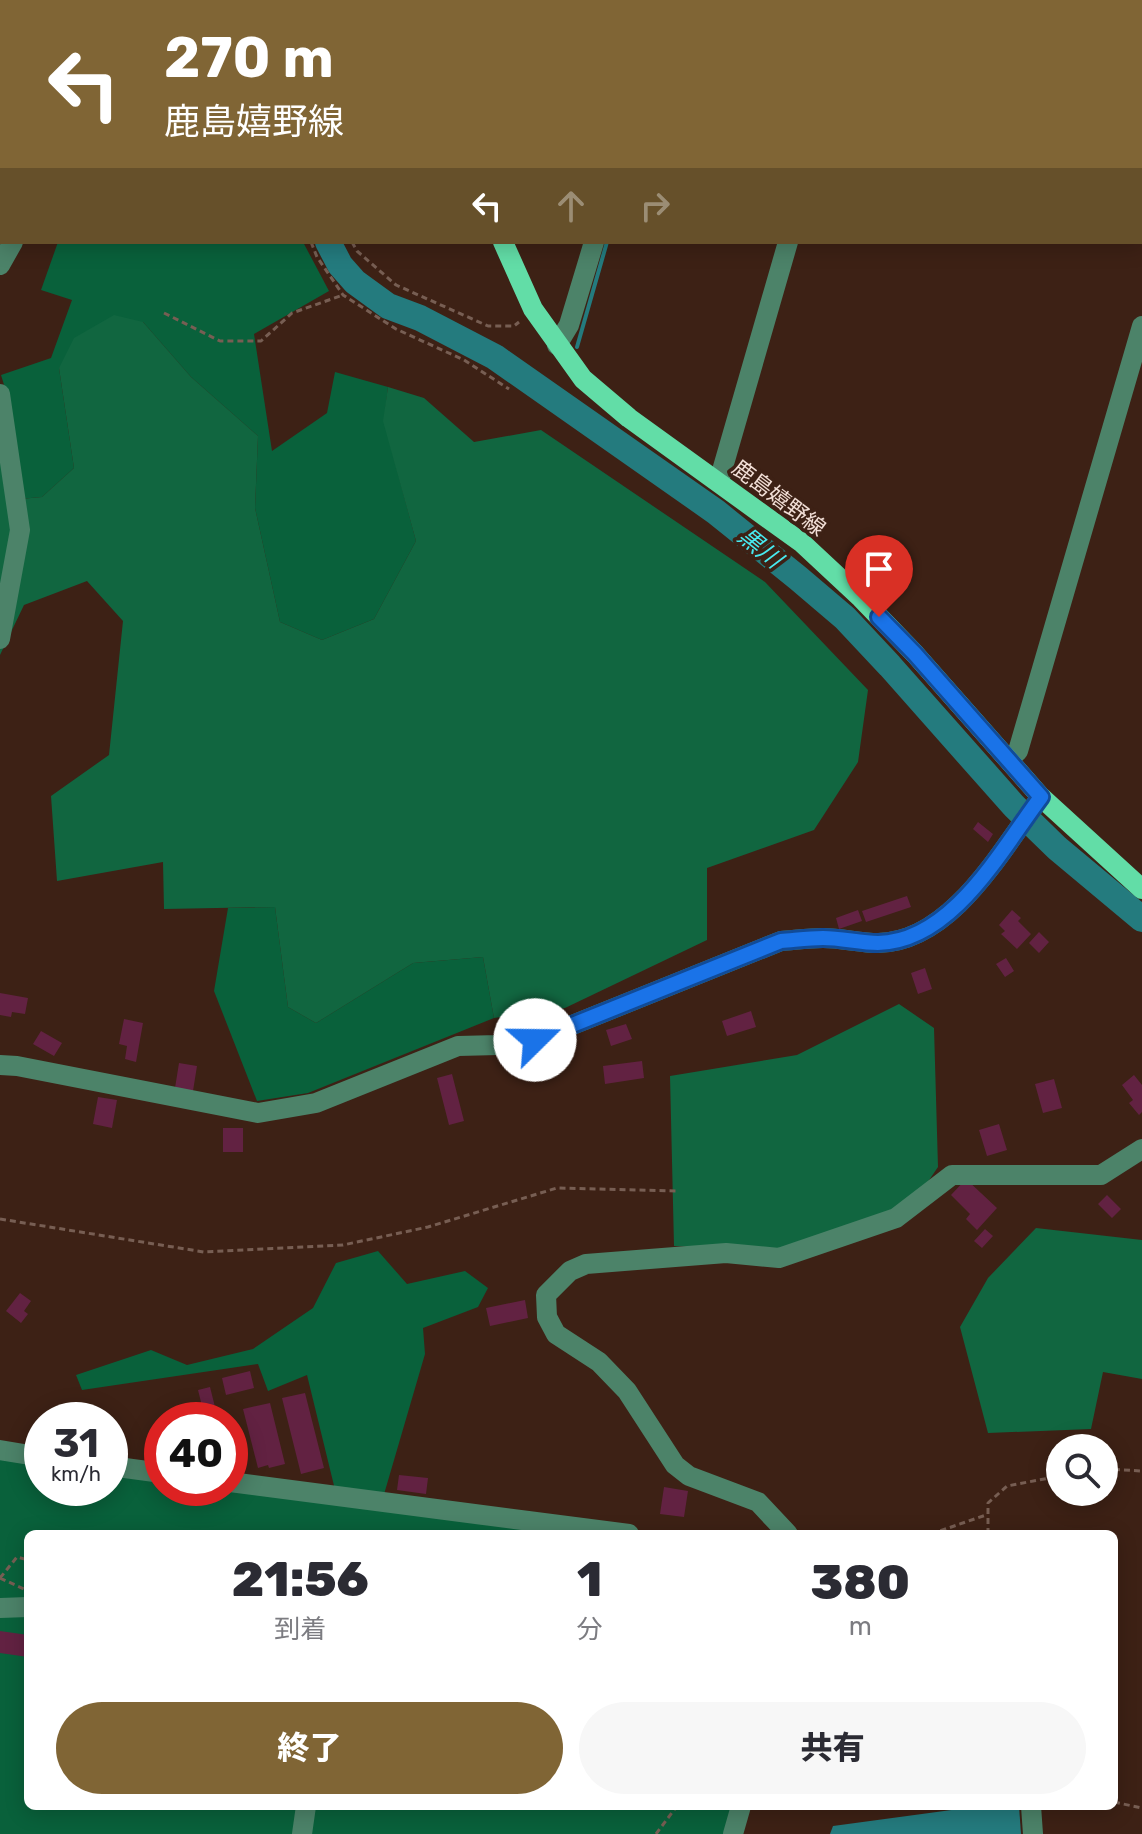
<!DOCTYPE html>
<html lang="ja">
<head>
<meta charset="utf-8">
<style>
  :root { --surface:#fff; --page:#f7f7f7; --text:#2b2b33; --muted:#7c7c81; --accent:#806535 }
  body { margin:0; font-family:Rubik,"Noto Sans JP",sans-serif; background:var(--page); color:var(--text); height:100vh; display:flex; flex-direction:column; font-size:30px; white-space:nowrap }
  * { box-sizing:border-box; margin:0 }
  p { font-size:26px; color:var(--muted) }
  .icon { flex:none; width:44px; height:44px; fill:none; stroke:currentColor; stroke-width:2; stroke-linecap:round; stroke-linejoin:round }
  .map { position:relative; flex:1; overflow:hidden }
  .panel { position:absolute; left:24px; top:1530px; width:1094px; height:280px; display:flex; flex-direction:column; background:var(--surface); border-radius:12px; box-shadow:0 4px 20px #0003 }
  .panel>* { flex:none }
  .hud { position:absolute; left:0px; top:0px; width:1142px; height:244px; box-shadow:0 4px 20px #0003; background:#806535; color:#fff; overflow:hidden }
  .fabs { position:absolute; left:1046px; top:1434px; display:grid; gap:16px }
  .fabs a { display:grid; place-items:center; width:72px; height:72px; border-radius:50%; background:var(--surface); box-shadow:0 4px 20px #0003; font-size:40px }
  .speed { position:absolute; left:24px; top:1402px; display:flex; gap:16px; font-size:40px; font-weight:700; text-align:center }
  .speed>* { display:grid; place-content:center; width:104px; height:104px; border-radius:50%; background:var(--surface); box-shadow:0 4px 20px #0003; line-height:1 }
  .speed small { font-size:20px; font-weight:400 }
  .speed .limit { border:12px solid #d22; background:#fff; color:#111 }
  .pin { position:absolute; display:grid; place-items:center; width:68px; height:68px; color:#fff; margin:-82px -34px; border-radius:50% 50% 50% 0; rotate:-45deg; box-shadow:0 0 8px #0007 }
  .pin .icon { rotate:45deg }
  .me { position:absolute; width:88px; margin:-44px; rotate:68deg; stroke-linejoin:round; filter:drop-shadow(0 0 6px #0008) }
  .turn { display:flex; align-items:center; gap:28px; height:168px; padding:0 32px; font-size:36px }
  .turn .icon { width:104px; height:104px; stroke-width:2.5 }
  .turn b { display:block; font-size:56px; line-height:68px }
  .lanes { display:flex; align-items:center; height:76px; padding:0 32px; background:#0003; justify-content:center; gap:40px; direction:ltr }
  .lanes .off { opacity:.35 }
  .eta { display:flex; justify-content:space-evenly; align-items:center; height:136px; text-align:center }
  .eta b { font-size:48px; font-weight:800; line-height:56px }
  .action { display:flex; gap:16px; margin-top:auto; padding:16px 32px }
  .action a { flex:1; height:92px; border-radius:48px; background:var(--accent); color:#fff; font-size:32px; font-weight:800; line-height:92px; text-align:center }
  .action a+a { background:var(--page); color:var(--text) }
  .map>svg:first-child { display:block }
  .green { fill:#09613b }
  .forest { fill:#116640 }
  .water { fill:#247b7e }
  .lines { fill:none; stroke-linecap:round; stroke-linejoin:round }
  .stream { stroke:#247b7e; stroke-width:4 }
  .river { stroke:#247b7e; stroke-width:26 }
  .building { fill:#622242 }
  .path { stroke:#775e53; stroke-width:3; stroke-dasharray:6 4; stroke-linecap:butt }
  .minor { stroke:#4c8369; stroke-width:20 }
  .major { stroke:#62dda7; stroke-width:20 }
  .route-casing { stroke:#114b97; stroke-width:20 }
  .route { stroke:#1a73e8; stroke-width:14 }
  .labels { text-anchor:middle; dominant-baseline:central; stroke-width:7; stroke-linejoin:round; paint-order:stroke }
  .street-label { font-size:22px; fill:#f2dfd7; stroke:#3d2115 }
  .water-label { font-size:24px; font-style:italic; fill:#48e9ef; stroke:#3d2115 }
</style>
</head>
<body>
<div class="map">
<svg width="1142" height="1834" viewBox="0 0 1142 1834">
  <rect width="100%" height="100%" fill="#3d2115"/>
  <!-- green -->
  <path class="green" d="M58 242H303L329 291 254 334 272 451 327 413 335 372 388 387 384 421 416 541 374 619 322 640 280 622 255 508 258 436 191 377 143 322 59 368 74 468 42 497 20 499 9 401 1 375 51 358 72 300 41 290Z
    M275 907 288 1007 316 1023 413 963 483 957 494 1018 308 1093 257 1101 214 991 228 908Z
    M378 1251 407 1284 465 1271 488 1288 478 1307 423 1328 425 1354 380 1508 575 1534H28V1806H733L725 1834H0V1458L42 1463V1488H110V1472L162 1479V1488H228L338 1502 307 1375 268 1391 258 1364 82 1390 76 1375 151 1350 187 1365 253 1349 313 1308 336 1263Z"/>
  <!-- forest -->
  <path class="forest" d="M114 315 143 322 191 377 258 436 255 508 280 622 322 640 374 619 416 541 383 421 388 387 424 398 474 442 541 430 765 582 868 690 858 762 814 830 707 868V940L565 1008 494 1018 483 957 413 963 316 1023 288 1007 275 907 164 909 163 862 57 881 51 796 109 755 123 621 87 581 24 605 0 655V406L20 499 42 497 74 468 59 368 74 338Z
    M899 1004 934 1028 938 1167 923 1189 892 1212 784 1250 674 1246 670 1076 797 1055Z
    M1036 1228 1142 1240V1379L1103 1372 1091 1429 988 1433 960 1327 988 1278Z"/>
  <!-- water -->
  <path class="water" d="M981 1806H1019L1021 1834H830L833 1826Z"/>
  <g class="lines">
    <!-- stream -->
    <path class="stream" d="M676 2V0
      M0 94H2
      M577 347 607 242"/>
    <!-- river -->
    <path class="river" d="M53 0 54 2
      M328 242 340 265 355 282 388 306 420 318 495 357 716 512 798 578 845 618 890 666 1014 806 1057 848 1142 919"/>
  </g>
  <!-- building -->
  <path class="building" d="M978 822 993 834 988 842 973 829Z
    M907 896 911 907 866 922 862 911Z
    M858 910 862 921 839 929 836 918Z
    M1012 910 1021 918 1018 921 1031 934 1017 949 1001 934 1005 931 999 925Z
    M1039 932 1049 942 1039 953 1029 943Z
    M1006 958 1014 971 1005 977 996 964Z
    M925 968 932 989 918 994 911 973Z
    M0 993 28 998 25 1014 12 1012 11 1017 0 1015Z
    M751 1011 756 1027 727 1036 722 1021Z
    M124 1019 143 1023 136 1062 125 1059 127 1046 119 1044Z
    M626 1024 632 1039 611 1046 606 1030Z
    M41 1031 62 1043 54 1056 33 1044Z
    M642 1061 644 1078 605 1084 603 1066Z
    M179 1063 197 1066 193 1091 175 1088Z
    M452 1074 464 1121 449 1125 437 1078Z
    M1134 1075 1142 1085V1112L1139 1115 1129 1103 1133 1100 1122 1085Z
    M1054 1079 1062 1108 1043 1113 1035 1084Z
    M98 1097 117 1100 112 1128 93 1124Z
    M999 1124 1007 1150 987 1156 979 1130Z
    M223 1128H243V1152H223Z
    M966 1179 997 1208 977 1230 966 1219 970 1214 951 1195Z
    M1107 1195 1121 1209 1112 1218 1098 1204Z
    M985 1229 993 1236 982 1248 974 1241Z
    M20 1293 31 1301 24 1311 28 1314 21 1323 6 1311Z
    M525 1300 528 1318 490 1326 486 1308Z
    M250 1371 254 1388 226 1395 222 1378Z
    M210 1387 215 1407 203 1410 198 1390Z
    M305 1393 324 1468 301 1474 282 1398Z
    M270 1403 285 1464 269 1468 268 1465 258 1468 243 1409Z
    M399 1475 428 1478 426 1494 397 1490Z
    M664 1487 688 1491 684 1517 660 1514Z
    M0 1631 28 1635V1657L0 1653Z"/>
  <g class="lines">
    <!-- path -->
    <path class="path" d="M0 142 2 154
      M0 224 2 218
      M311 242 317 257 343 295 396 329 464 360 509 389
      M352 242 357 251 396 285 488 326H514L519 322
      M164 313 220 341H261L292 313 343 295
      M0 1219 204 1252 343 1245 428 1227 557 1188 677 1191
      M1104 1469 1142 1471
      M931 1534 986 1515
      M988 1534V1503L1007 1486 1060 1476
      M0 1578 17 1557 28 1560
      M0 1578 26 1590
      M1114 1802 1142 1808
      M656 1834 677 1806"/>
    <!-- minor -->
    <path class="minor" d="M368 0 370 2
      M882 0 888 2
      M80 1 81 0
      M664 2 665 0
      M857 2V0
      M1140 76 1142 77
      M0 265 13 242
      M557 345 569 325 594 242
      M0 394 20 530 0 639
      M719 481 788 242
      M1009 759 1018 751 1142 326
      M0 1065 17 1066 258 1113 316 1103 458 1046 498 1045 535 1040 781 941C795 940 809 938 823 938 842 938 860 943 878 943 952 942 1001 850 1041 797
      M0 1450 42 1457
      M110 1466 162 1473
      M230 1482 629 1534
      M788 1534 758 1502 689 1476 675 1465 627 1391 599 1362 556 1334 547 1317 546 1295 570 1271 586 1264 726 1253 779 1258 896 1218 952 1175H1101L1142 1149
      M0 1608 28 1607
      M1031 1806 1033 1834
      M302 1834 306 1806
      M733 1834 741 1806"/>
    <!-- major -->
    <path class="major" d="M461 2 462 0
      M503 242 533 309 583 379 629 418 802 543 861 598 915 654 1041 797 1142 889"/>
  </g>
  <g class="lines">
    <defs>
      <path id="route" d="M535 1040 781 941C795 940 809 938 823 938 842 938 860 943 878 943 952 942 1001 850 1041 797L915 654 879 617"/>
    </defs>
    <!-- route casing -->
    <use href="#route" class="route-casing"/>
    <!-- route -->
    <use href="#route" class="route"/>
  </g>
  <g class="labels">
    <!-- street labels -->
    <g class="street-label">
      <text transform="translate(779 498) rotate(37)">鹿島嬉野線</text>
    </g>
    <!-- water labels -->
    <g class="water-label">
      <text transform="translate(760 548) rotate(39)">黒川</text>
    </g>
  </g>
</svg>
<div class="fabs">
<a><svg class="icon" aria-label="search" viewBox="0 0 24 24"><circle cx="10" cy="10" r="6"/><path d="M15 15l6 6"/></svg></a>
</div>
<div class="speed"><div>31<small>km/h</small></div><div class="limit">40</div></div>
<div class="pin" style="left:879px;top:617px;background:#d93025"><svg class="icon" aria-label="arrive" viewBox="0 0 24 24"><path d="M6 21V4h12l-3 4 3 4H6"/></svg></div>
<svg class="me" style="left:535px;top:1040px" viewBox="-20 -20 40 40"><circle r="19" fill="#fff"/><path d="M0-13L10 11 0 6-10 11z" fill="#1a73e8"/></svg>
<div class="hud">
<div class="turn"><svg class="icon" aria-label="left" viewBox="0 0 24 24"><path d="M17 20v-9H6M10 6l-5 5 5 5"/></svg><div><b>270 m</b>鹿島嬉野線</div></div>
<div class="lanes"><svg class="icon" aria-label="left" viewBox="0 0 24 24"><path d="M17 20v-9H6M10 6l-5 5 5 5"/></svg><svg class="icon off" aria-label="ahead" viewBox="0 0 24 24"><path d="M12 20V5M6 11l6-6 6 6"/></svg><svg class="icon off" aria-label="right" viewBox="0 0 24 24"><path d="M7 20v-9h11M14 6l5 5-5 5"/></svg></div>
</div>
<section class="panel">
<div class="eta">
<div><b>21:56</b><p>到着</p></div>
<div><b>1</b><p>分</p></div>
<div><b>380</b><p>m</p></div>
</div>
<div class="action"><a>終了</a><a>共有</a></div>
</section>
</div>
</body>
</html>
